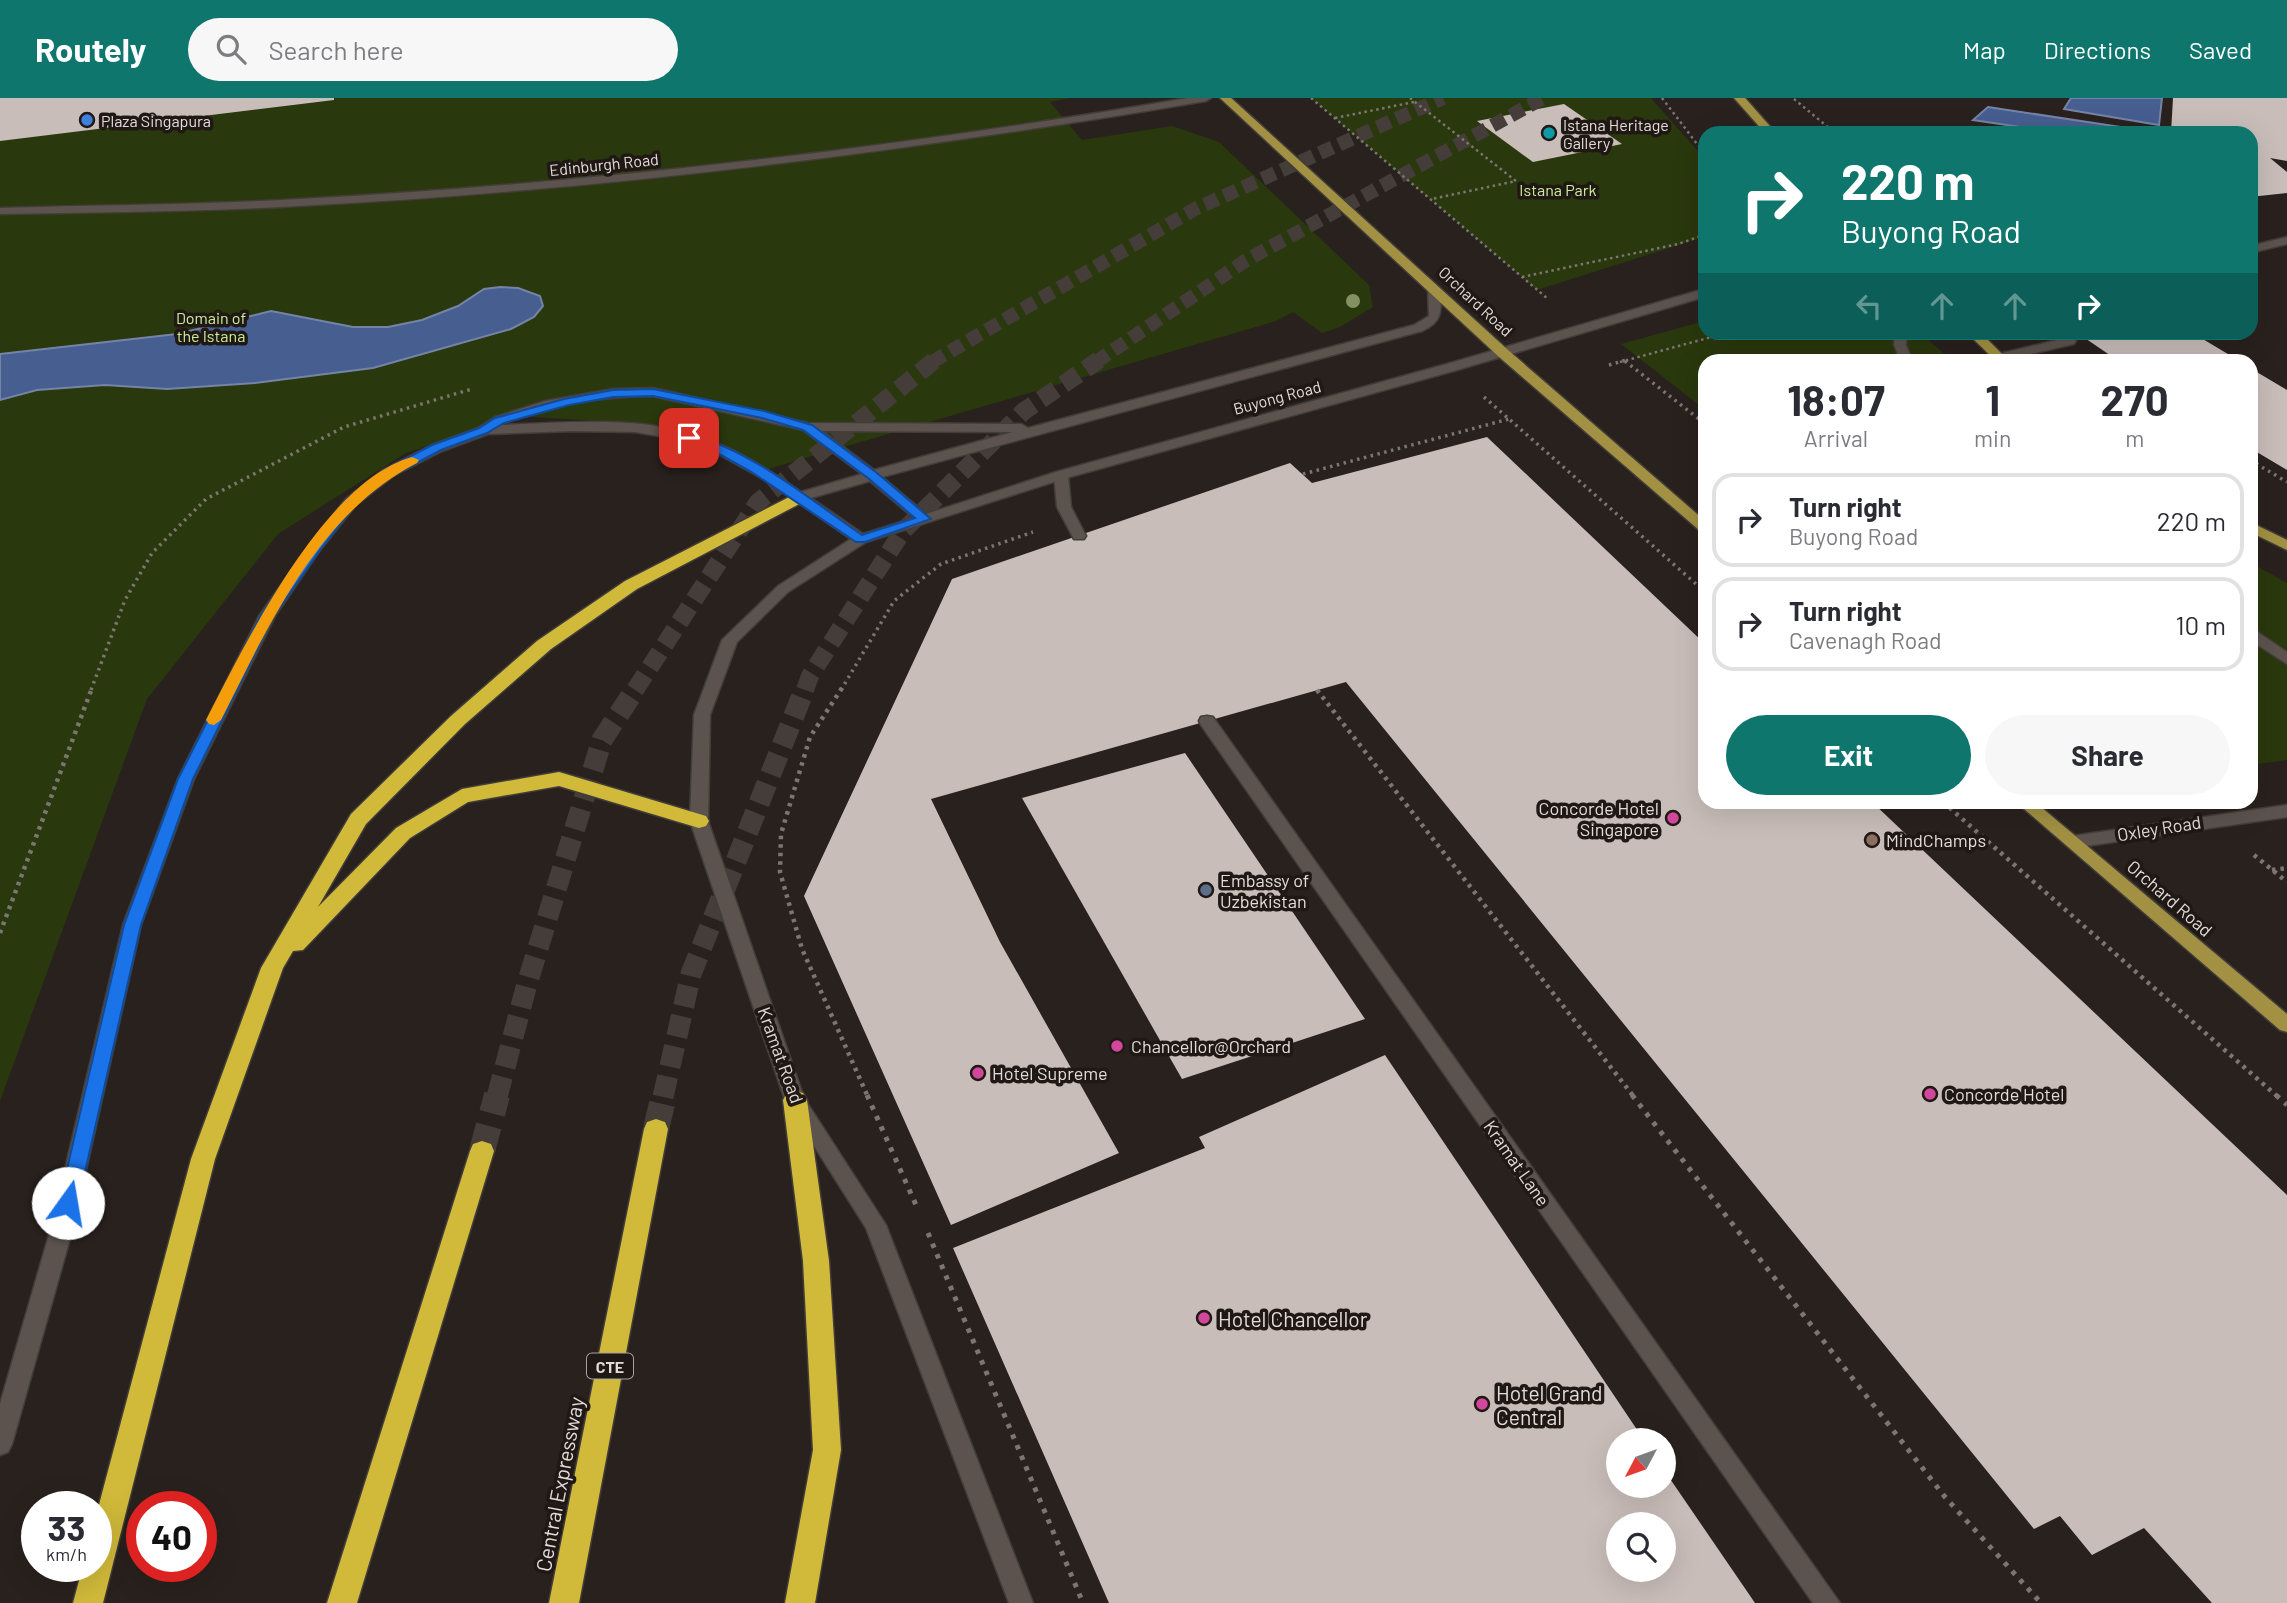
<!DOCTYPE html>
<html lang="en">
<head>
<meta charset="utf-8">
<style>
  :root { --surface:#fff; --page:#f7f7f7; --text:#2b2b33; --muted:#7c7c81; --line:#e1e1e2; --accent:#0f766e }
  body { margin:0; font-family:Barlow,sans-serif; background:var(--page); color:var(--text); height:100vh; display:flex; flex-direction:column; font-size:26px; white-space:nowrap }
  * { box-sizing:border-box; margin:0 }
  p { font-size:23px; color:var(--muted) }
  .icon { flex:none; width:38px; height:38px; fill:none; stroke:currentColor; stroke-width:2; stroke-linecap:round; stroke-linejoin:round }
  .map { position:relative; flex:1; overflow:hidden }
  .panel { position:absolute; left:1698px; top:256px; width:560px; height:455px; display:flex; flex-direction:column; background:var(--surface); border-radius:21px; box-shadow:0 7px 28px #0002 }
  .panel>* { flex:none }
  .hud { position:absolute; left:1698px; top:28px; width:560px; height:214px; border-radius:21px; box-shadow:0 7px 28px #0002; background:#0f766e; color:#fff; overflow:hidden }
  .needle { width:46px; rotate:229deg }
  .buttons { position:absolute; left:1606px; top:1330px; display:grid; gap:14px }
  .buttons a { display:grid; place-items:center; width:70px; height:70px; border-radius:50%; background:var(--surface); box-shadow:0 7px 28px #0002; font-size:35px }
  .speed { position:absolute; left:21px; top:1393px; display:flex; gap:14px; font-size:35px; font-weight:700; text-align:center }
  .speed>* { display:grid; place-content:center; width:91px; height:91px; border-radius:50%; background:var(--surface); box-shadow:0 7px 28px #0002; line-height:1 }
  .speed small { font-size:18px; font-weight:400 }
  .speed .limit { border:10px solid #d22; background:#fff; color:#111 }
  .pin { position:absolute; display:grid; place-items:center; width:60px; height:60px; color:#fff; margin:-30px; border-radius:14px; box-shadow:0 4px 10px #0006 }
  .me { position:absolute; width:77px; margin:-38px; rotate:13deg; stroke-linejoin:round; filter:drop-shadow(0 0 5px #0008) }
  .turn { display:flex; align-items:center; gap:24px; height:147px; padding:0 28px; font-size:32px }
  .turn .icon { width:91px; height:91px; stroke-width:2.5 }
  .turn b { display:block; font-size:49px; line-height:60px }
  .lanes { display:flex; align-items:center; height:66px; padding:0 28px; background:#0003; justify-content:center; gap:35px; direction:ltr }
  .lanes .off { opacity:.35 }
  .eta { display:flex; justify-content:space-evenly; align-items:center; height:119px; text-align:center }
  .eta b { font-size:42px; font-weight:700; line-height:49px }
  .cta { display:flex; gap:14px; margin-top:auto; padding:14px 28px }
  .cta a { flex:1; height:80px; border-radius:42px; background:var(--accent); color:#fff; font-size:28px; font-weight:700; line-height:80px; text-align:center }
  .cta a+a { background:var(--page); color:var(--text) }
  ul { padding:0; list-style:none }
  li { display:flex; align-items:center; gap:21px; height:94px; margin:0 14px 10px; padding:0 14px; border:4px solid var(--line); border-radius:21px }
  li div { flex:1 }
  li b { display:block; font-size:26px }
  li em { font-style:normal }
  header { display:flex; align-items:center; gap:42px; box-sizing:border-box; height:98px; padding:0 35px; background:var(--accent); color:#fff }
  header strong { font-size:33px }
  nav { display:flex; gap:38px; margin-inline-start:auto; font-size:24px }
  .search { width:490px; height:63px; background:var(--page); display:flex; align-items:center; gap:18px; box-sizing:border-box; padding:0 24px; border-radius:38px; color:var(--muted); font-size:26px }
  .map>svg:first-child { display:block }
  .green { fill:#2a380d }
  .water { fill:#465e90; stroke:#7584a6; stroke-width:2 }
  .building { fill:#c8bdb9; fill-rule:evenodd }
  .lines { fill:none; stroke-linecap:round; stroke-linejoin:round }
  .highway-tunnel-far3 { stroke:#453d39; stroke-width:14; stroke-dasharray:14 7; stroke-linecap:butt }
  .highway-tunnel-far2 { stroke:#453d39; stroke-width:18; stroke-dasharray:18 9; stroke-linecap:butt }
  .highway-tunnel-far1 { stroke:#453d39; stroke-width:21; stroke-dasharray:21 10; stroke-linecap:butt }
  .highway-tunnel { stroke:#453d39; stroke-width:26; stroke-dasharray:26 13; stroke-linecap:butt }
  .lane-casing { stroke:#433d3a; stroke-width:3 }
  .secondary-casing { stroke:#433d3a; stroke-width:3 }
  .primary-casing { stroke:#433d3a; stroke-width:3 }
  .highway-casing { stroke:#433d3a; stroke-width:3 }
  .path-far3 { stroke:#7c7672; stroke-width:2.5; stroke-dasharray:2.5 3.5; stroke-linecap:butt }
  .path-far2 { stroke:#7c7672; stroke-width:3.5; stroke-dasharray:2.5 4.5; stroke-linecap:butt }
  .path-far1 { stroke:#7c7672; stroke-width:4.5; stroke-dasharray:3.5 5; stroke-linecap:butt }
  .path { stroke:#7c7672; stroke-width:5; stroke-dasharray:4.5 7; stroke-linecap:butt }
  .lane { fill:#5c534e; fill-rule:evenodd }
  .secondary { fill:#5c534e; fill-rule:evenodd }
  .primary { fill:#a29142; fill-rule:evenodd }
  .highway { fill:#d1ba3a; fill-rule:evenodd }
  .tree { fill:#839260 }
  .route { fill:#1a73e8; stroke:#114b97; stroke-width:2 }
  .slow { fill:#f59e0b }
  .shop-dot { fill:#3f7fe0; stroke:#1f1814; stroke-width:2.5 }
  .culture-dot { fill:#0f9aa8; stroke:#1f1814; stroke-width:2.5 }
  .hotel-dot { fill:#d1479c; stroke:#1f1814; stroke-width:2.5 }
  .education-dot { fill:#8d6e63; stroke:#1f1814; stroke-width:2.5 }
  .service-dot { fill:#5c6f8a; stroke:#1f1814; stroke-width:2.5 }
  .labels { text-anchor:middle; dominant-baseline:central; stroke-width:7; stroke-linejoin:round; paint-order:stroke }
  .far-poi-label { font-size:16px; fill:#e2ddda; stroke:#1f1814; text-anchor:start }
  .far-street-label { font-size:16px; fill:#e2ddda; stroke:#1f1814 }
  .far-park-label { font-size:16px; fill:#cdee97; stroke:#1f1814 }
  .shield { fill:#1f1814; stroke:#a8a29f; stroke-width:2 }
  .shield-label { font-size:16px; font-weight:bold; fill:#e2ddda }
  .poi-label { font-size:18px; fill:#e2ddda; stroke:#1f1814; text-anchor:start }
  .street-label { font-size:18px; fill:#e2ddda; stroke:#1f1814 }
  .near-poi-label { font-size:21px; fill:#e2ddda; stroke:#1f1814; text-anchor:start }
  .near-street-label { font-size:21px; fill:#e2ddda; stroke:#1f1814 }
</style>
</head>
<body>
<header>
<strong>Routely</strong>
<div class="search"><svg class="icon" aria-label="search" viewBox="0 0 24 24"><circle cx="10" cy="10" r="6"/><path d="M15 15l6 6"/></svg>Search here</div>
<nav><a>Map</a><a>Directions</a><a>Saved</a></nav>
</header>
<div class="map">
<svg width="2287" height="1505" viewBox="0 0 2287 1505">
  <rect width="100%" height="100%" fill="#29211d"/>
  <!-- green -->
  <path class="green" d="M335 0H1071L1050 4 1082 42 1172 28 1219 44 1369 187 1373 209 1340 229 1322 235 1293 214 1276 223 758 374 648 326 516 318 406 355 278 436 147 601 0 1003V40Z
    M1311 0H1651L1704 60V139L1537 192Z
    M1704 223V234L1920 235 1952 262H1704V311L1621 246Z
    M2250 464 2287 485V662L2251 667Z"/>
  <!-- water -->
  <path class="water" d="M2071 0H2162L2159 27 2064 11Z
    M1988 9 2141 32V35H2061L1973 22Z
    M500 189 518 190 540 198 543 208 534 219 511 231 373 270 255 285 167 291 105 287 37 292 0 302V256L177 236 271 213 353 229H388L422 222 458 208 484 191Z"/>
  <!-- building -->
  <path class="building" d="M0 0H334V2L0 43Z
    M2173 0H2287V63L2270 60 2287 74V95L2250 99V35H2171Z
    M1564 6 1622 46 1533 64 1477 23Z
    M2076 234H2191L2238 262H2117Z
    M2250 270 2287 292V372L2250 350Z
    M1487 339 1704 545V704H1872L2287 1097V1505H2212L2144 1430 2092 1457 2060 1418 2034 1431 1346 584 931 701 1000 844 1119 1055 951 1127 804 798 952 481 1290 365 1312 385Z
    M1185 655 1365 921 1182 981 1022 700Z
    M1385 957 1644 1342H1619V1388H1664V1372L1755 1505H1109L953 1150 1205 1050 1199 1039ZM1619 1426H1664V1472H1619Z"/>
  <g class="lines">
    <!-- highway-tunnel-far3 -->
    <path class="highway-tunnel-far3" d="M932 264 1195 111 1443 0
      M1096 264 1245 163 1543 0"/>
    <!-- highway-tunnel-far2 -->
    <path class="highway-tunnel-far2" d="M635 592 758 404 935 262
      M805 592 810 578 902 434 1024 313 1099 262"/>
    <!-- highway-tunnel-far1 -->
    <path class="highway-tunnel-far1" d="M497 999 527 886 602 642 636 590
      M663 999 691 876 805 590"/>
    <!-- highway-tunnel -->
    <path class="highway-tunnel" d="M656 1031 664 997
      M482 1053 497 997"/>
    <defs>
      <path id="lane" d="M1188 0H1211L1206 3C905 54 603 92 298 108 199 114 99 114 0 116V110C100 107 200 107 300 101 598 85 894 50 1188 0Z
        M2287 139V146L2250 155V148Z
        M1895 234H1907L1906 247 1912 262H1900L1894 247Z
        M2070 239 2076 243 2074 246 2005 262 1993 260 1994 257Z
        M1061 373 1068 377 1071 409 1086 438 1084 441H1074L1057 409 1054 377Z
        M2250 529 2287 554V566L2250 542Z
        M1207 618 1213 619 1840 1505H1813L1201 627 1199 623 1201 619Z"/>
      <path id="secondary" d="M1434 186 1440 190C1441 211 1444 224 1422 233L882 379 926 416 1056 374 1447 266 1704 191V199L1457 272 1066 380 866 444 788 494 737 544 710 617 708 723 804 1000 886 1127 1033 1505H1009L866 1130 785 1002 690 723 694 617 722 542 778 488 851 441 767 383 711 352 688 343 635 334 573 333 488 336 442 353 393 378 356 407 320 452 275 518 194 681 141 827 73 1130 12 1346 8 1354 0 1357V1306L51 1130 123 827 178 681 259 518 310 446 346 401 383 372 432 347 478 330 495 319 545 303 613 291 653 290 808 325 1021 326 1028 330 1414 227 1429 218 1428 190ZM653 298 803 332 862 376 801 394C769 372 735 350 698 338 636 317 565 325 501 327 541 304 607 299 653 298ZM822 333 1013 334 874 372ZM870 383 914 420 863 436 811 400Z
        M2287 707V719L2072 750 2063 744 2072 738Z"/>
      <path id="primary" d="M1220 0H1231L1508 252 1704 422V433L1699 432 1498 258Z
        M1734 0H1745L1776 35H1765Z
        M1966 234H1980L2008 262H1995Z
        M2250 424 2287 442V452L2250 434Z
        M2016 704H2035L2287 916V934L2280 932Z"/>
      <path id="highway" d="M799 394 807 399 805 403 637 491 551 551 465 626 366 726 318 809 396 730 462 691 559 674 706 718 709 723 706 728 699 730 559 688 468 704 410 740 303 852 293 853 283 870 215 1061 103 1505H73L83 1468H96V1418L191 1061 261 870 351 716 451 618 537 543 625 483Z
        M795 993 803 995 807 1002 829 1163 841 1352 815 1505H785L813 1352 803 1163 783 1002 787 995Z
        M656 1021 665 1024 668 1031 579 1505H549L644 1031 647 1024Z
        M482 1043 491 1046 494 1053 357 1505H327L470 1053 473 1046Z"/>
    </defs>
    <!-- lane casing -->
    <use href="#lane" class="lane-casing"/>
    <!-- secondary casing -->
    <use href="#secondary" class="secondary-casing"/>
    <!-- primary casing -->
    <use href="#primary" class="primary-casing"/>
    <!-- highway casing -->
    <use href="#highway" class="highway-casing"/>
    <!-- path-far3 -->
    <path class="path-far3" d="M1311 0 1548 201
      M1410 0 1516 83 1432 101
      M1662 0 1704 55
      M1794 1 1835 35
      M1335 20 1414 4
      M1522 179 1678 146 1704 137
      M1620 264 1730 234"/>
    <!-- path-far2 -->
    <path class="path-far2" d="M1625 263 1704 325
      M1609 267 1626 262
      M1484 299 1704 493
      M2250 362 2287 384
      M1303 376 1509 321
      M91 592 125 502 152 455 206 401 344 329 472 291
      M841 592 894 503 941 466 1033 434"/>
    <!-- path-far1 -->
    <path class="path-far1" d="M842 590 810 639 781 736 780 774 802 851 868 999
      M1317 592 1634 999
      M1943 704 2278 999
      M2254 757 2287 784
      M2272 772 2287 770
      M0 835 92 590"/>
    <!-- path -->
    <path class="path" d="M867 997 916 1107
      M1632 997 1945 1399 2041 1505
      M2276 997 2287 1007
      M928 1135 1083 1505"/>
    <!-- lane -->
    <use href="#lane" class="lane"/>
    <!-- secondary -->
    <use href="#secondary" class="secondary"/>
    <!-- primary -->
    <use href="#primary" class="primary"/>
    <!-- highway -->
    <use href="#highway" class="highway"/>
  </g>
  <!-- trees -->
  <circle class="tree" cx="1353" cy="203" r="7"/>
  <!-- route -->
  <path class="route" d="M653 291 764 313 812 327 877 375 931 421 865 444H856L750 373 710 351 683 340 689 336C753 353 809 401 862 437L915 420 868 380 803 332 762 320 653 298 613 299 569 307 504 325 487 335 441 352 392 378 355 407 320 452 273 519 193 681 141 827 78 1105 75 1111 68 1113 61 1111 59 1105 124 827 178 681 260 519 310 446 346 402 384 372 432 347 479 330 495 320 564 301 613 292Z"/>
  <!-- slow -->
  <path class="slow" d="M412 359 419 362 417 365C318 416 269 527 221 622L214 627 209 626 206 622C246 545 323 384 412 359Z"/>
  <!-- markers -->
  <circle class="shop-dot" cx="87" cy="22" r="7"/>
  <circle class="culture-dot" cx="1549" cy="35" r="7"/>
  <g class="hotel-dot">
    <circle cx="1673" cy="720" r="7"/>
    <circle cx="1117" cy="948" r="7"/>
    <circle cx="978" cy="975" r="7"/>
    <circle cx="1930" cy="996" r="7"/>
    <circle cx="1204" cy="1220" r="7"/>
    <circle cx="1482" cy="1306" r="7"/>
  </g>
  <circle class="education-dot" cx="1872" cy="742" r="7"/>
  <circle class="service-dot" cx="1206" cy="792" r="7"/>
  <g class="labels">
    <!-- far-poi labels -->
    <g class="far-poi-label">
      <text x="101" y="22">Plaza Singapura</text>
      <text x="1563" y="26">Istana Heritage<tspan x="1563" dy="18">Gallery</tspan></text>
    </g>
    <!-- far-street labels -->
    <g class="far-street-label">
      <text transform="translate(604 66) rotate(-6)">Edinburgh Road</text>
      <text transform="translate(1476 203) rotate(43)">Orchard Road</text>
      <text transform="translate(1277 299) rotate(-15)">Buyong Road</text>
    </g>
    <!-- far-park labels -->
    <g class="far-park-label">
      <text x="1558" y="91">Istana Park</text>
      <text x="211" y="219">Domain of<tspan x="211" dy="18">the Istana</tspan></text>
    </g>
    <!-- shield labels -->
    <rect class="shield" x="587" y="1255.5" width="46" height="25" rx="5"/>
    <g class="shield-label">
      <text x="610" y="1268">CTE</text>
    </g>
    <!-- poi labels -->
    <g class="poi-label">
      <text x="1659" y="710" text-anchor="end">Concorde Hotel<tspan x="1659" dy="21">Singapore</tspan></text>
      <text x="1886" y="742">MindChamps</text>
      <text x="1220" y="782">Embassy of<tspan x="1220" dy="21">Uzbekistan</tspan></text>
      <text x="1131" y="948">Chancellor@Orchard</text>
      <text x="992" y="975">Hotel Supreme</text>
      <text x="1944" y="996">Concorde Hotel</text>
    </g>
    <!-- street labels -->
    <g class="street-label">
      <text transform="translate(2159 730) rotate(-9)">Oxley Road</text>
      <text transform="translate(2170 800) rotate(41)">Orchard Road</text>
      <text transform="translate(781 957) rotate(70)">Kramat Road</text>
      <text transform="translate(1517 1065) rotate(55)">Kramat Lane</text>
    </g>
    <!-- near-poi labels -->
    <g class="near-poi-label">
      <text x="1218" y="1220">Hotel Chancellor</text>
      <text x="1496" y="1294">Hotel Grand<tspan x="1496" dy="24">Central</tspan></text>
    </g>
    <!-- near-street labels -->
    <g class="near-street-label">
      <text transform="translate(559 1386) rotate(-79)">Central Expressway</text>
    </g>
  </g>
</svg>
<div class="buttons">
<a><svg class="needle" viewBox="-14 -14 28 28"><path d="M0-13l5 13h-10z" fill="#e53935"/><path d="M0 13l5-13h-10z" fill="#7c7c81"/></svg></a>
<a><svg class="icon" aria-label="search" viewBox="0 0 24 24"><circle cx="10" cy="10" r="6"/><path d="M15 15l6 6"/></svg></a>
</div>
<div class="speed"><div>33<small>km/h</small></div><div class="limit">40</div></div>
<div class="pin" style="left:689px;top:340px;background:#d93025"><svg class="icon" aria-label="arrive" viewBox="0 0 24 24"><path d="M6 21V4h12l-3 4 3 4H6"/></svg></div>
<svg class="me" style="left:68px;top:1105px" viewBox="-20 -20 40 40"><circle r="19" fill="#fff"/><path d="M0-13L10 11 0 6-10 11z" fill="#1a73e8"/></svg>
<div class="hud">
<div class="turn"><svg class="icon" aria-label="right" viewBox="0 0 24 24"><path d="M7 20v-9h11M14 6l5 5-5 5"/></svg><div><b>220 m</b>Buyong Road</div></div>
<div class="lanes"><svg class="icon off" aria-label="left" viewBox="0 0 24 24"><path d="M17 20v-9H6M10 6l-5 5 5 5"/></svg><svg class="icon off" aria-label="ahead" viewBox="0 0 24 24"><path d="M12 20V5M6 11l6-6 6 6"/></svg><svg class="icon off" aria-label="ahead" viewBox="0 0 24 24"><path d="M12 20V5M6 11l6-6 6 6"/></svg><svg class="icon" aria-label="right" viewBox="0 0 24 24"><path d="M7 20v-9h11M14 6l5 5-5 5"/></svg></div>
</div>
<section class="panel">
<div class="eta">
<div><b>18:07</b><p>Arrival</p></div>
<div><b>1</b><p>min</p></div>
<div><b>270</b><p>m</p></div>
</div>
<ul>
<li><svg class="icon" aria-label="right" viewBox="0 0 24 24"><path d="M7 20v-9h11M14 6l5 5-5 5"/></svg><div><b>Turn right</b><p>Buyong Road</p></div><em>220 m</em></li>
<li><svg class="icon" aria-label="right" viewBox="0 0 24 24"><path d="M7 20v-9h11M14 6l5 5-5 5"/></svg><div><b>Turn right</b><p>Cavenagh Road</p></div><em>10 m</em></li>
</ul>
<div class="cta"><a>Exit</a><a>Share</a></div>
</section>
</div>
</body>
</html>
